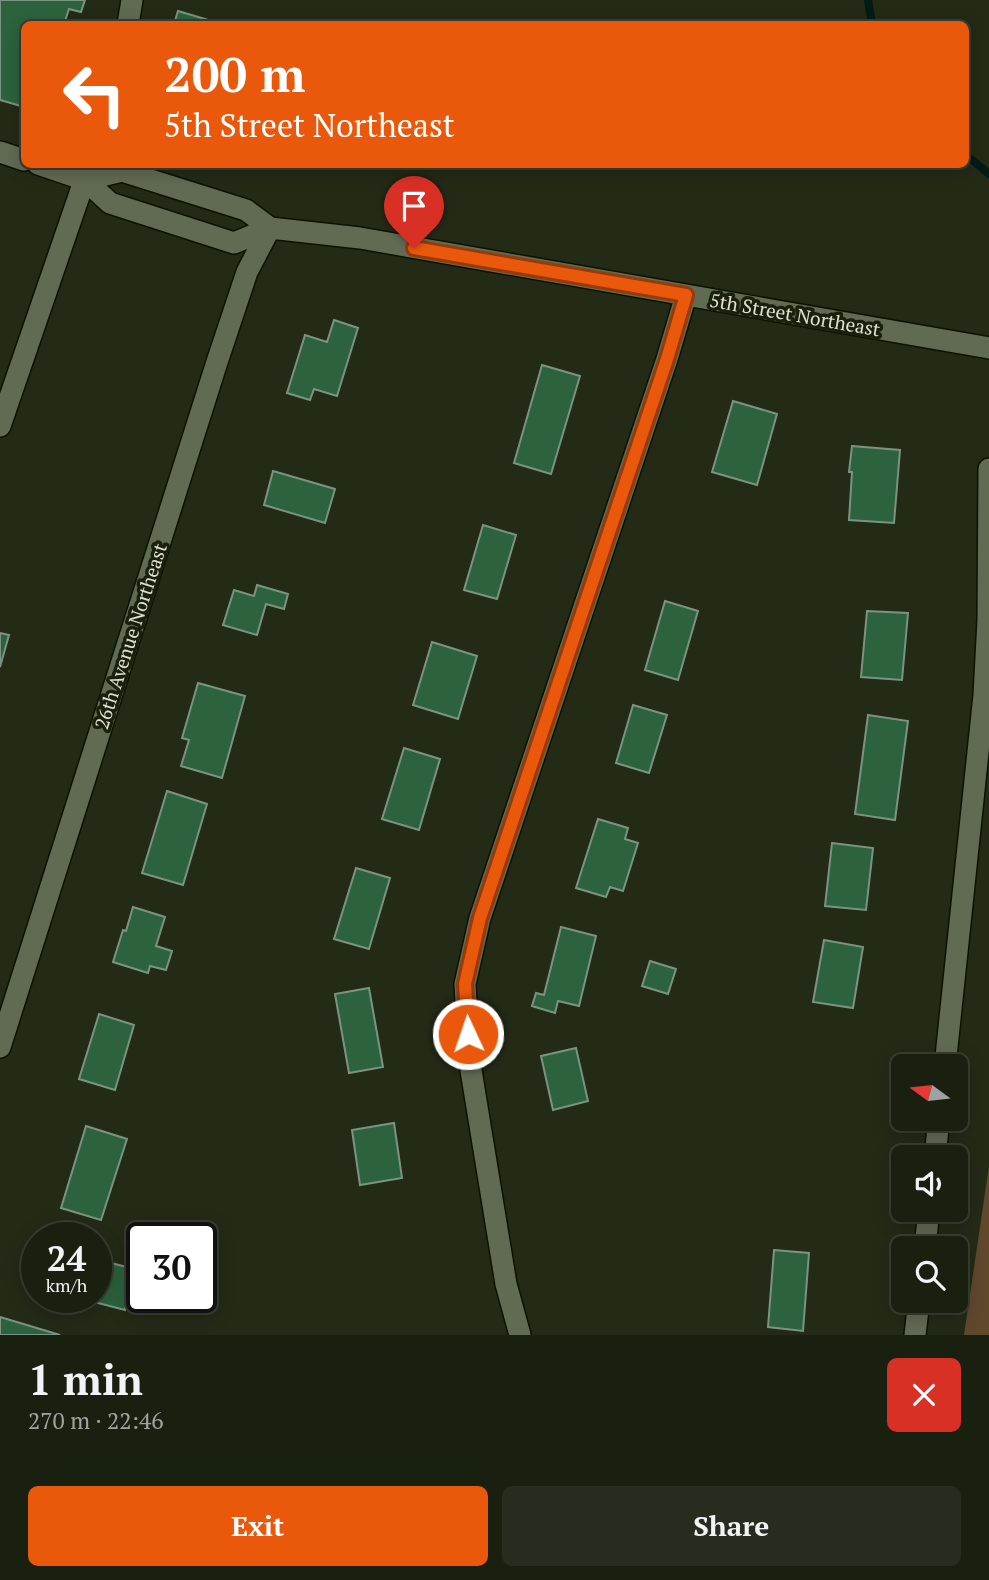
<!DOCTYPE html>
<html lang="en">
<head>
<meta charset="utf-8">
<style>
  :root { --surface:#1a2010; --page:#272d1e; --text:#f1f3f6; --muted:#9fa39f; --line:#383e30; --accent:#ea580c }
  body { margin:0; font-family:"PT Serif",serif; background:var(--page); color:var(--text); height:100vh; display:flex; flex-direction:column; font-size:26px; white-space:nowrap }
  * { box-sizing:border-box; margin:0 }
  p { font-size:23px; color:var(--muted) }
  .icon { flex:none; width:38px; height:38px; fill:none; stroke:currentColor; stroke-width:2; stroke-linecap:round; stroke-linejoin:round }
  .map { position:relative; height:1335px; overflow:hidden }
  .drawer { display:flex; flex-direction:column; background:var(--surface); flex:1 }
  .drawer>* { flex:none }
  .hud { position:absolute; left:21px; top:21px; width:948px; height:147px; border-radius:10px; box-shadow:0 4px 18px #0003,0 0 0 2px var(--line); background:#ea580c; color:#fff; overflow:hidden }
  .needle { width:46px; rotate:285deg }
  .controls { position:absolute; left:891px; top:1054px; display:grid; gap:14px }
  .controls a { display:grid; place-items:center; width:77px; height:77px; border-radius:10px; background:var(--surface); box-shadow:0 4px 18px #0003,0 0 0 2px var(--line); font-size:35px }
  .speed { position:absolute; left:21px; top:1222px; display:flex; gap:14px; font-size:35px; font-weight:700; text-align:center }
  .speed>* { display:grid; place-content:center; width:91px; height:91px; border-radius:50%; background:var(--surface); box-shadow:0 4px 18px #0003,0 0 0 2px var(--line); line-height:1 }
  .speed small { font-size:18px; font-weight:400 }
  .speed .limit { border:4px solid #111; border-radius:10px; background:#fff; color:#111 }
  .pin { position:absolute; display:grid; place-items:center; width:60px; height:60px; color:#fff; margin:-72px -30px; border-radius:50% 50% 50% 0; rotate:-45deg; box-shadow:0 0 7px #0007 }
  .pin .icon { rotate:45deg }
  .me { position:absolute; width:77px; margin:-38px; rotate:357deg; stroke-linejoin:round; filter:drop-shadow(0 0 5px #0008) }
  .turn { display:flex; align-items:center; gap:24px; height:147px; padding:0 28px; font-size:32px }
  .turn .icon { width:91px; height:91px; stroke-width:2.5 }
  .turn b { display:block; font-size:49px; line-height:60px }
  .round { display:grid; place-items:center; flex:none; width:74px; height:74px; border-radius:10px; background:var(--page) }
  .head { display:flex; align-items:center; justify-content:space-between; height:119px; padding:0 28px }
  h1 { font-size:42px; font-weight:700; line-height:52px }
  .cta { display:flex; gap:14px; margin-top:auto; padding:14px 28px }
  .cta a { flex:1; height:80px; border-radius:10px; background:var(--accent); color:#fff; font-size:28px; font-weight:700; line-height:80px; text-align:center }
  .cta a+a { background:var(--page); color:var(--text) }
  .map>svg:first-child { display:block }
  .green { fill:#60482d }
  .lines { fill:none; stroke-linecap:round; stroke-linejoin:round }
  .stream { stroke:#021b16; stroke-width:8 }
  .building { fill:#2c623d; stroke:#7c9382; stroke-width:2 }
  .minor-casing { stroke:#0c1302; stroke-width:24 }
  .minor { stroke:#616a53; stroke-width:21 }
  .route-casing { stroke:#983908; stroke-width:18 }
  .route { stroke:#ea580c; stroke-width:12 }
  .labels { text-anchor:middle; dominant-baseline:central; stroke-width:7; stroke-linejoin:round; paint-order:stroke }
  .street-label { font-size:19px; fill:#dce1d4; stroke:#1a200c }
</style>
</head>
<body>
<div class="map">
<svg width="989" height="1335" viewBox="0 0 989 1335">
  <rect width="100%" height="100%" fill="#232a16"/>
  <!-- green -->
  <path class="green" d="M989 1166V1335H964Z"/>
  <g class="lines">
    <!-- stream -->
    <path class="stream" d="M868 0 872 24
      M966 155 989 174"/>
  </g>
  <!-- building -->
  <path class="building" d="M0 0H85L81 12 69 9 64 24H24V107L0 100Z
    M178 11 222 24H174Z
    M334 320 358 328 337 396 314 389 310 400 287 393 305 335 327 342Z
    M542 365 580 376 551 474 514 463Z
    M733 401 777 414 757 485 712 472Z
    M852 446 900 450 894 523 849 520 852 472H849Z
    M273 471 335 489 325 523 264 505Z
    M483 525 516 535 497 599 464 590Z
    M257 585 288 594 284 609 266 604 257 635 223 625 234 590 254 596Z
    M665 601 698 611 678 680 645 670Z
    M867 611 908 613 902 680 861 677Z
    M0 633 9 635 0 667Z
    M432 642 477 656 458 719 413 705Z
    M198 683 245 696 222 778 181 766 189 740 182 738Z
    M633 705 667 715 649 773 616 763Z
    M868 715 908 721 895 820 855 814Z
    M404 748 440 759 419 830 382 819Z
    M167 791 207 804 183 885 142 873Z
    M598 819 628 828 625 839 638 843 623 891 610 887 606 897 576 888Z
    M832 843 873 848 866 910 825 906Z
    M356 868 390 878 369 949 334 939Z
    M133 907 165 917 156 946 172 951 166 970 150 966 148 973 113 962 123 930 126 931Z
    M561 927 596 936 579 1006 558 1001 555 1013 532 1006 536 993 544 995Z
    M824 940 863 947 853 1008 813 1002Z
    M650 961 676 969 668 994 642 986Z
    M369 988 383 1067 349 1073 335 994Z
    M99 1014 134 1025 115 1090 79 1079Z
    M576 1048 588 1101 553 1110 541 1056Z
    M394 1123 402 1178 360 1185 352 1130Z
    M86 1126 127 1139 101 1220 61 1208Z
    M29 1241 37 1243V1287L31 1285 34 1274 21 1270Z
    M774 1250 809 1253 803 1331 768 1327Z
    M96 1259 142 1271V1297H156L154 1307 127 1300 125 1310 75 1297H96Z
    M0 1317 60 1335H0Z"/>
  <g class="lines">
    <defs>
      <path id="minor" d="M128 24 132 0
        M0 152 24 160
        M38 164 85 180 110 203 234 243 270 228 360 238 989 348
        M85 180 122 171 246 210 270 228
        M0 426 90 164
        M0 1047 217 362 247 272 270 228
        M945 1066 984 695 988 620 989 469
        M935 1157 939 1118
        M925 1248 929 1209
        M520 1335 506 1284 469 1058 465 984 480 918 667 359 686 295
        M915 1335 919 1300"/>
    </defs>
    <!-- minor casing -->
    <use href="#minor" class="minor-casing"/>
    <!-- minor -->
    <use href="#minor" class="minor"/>
  </g>
  <g class="lines">
    <defs>
      <path id="route" d="M414 248 686 295 667 359 480 918 465 984 468 1034"/>
    </defs>
    <!-- route casing -->
    <use href="#route" class="route-casing"/>
    <!-- route -->
    <use href="#route" class="route"/>
  </g>
  <g class="labels">
    <!-- street labels -->
    <g class="street-label">
      <text transform="translate(795 314) rotate(10)">5th Street Northeast</text>
      <text transform="translate(130 636) rotate(-72)">26th Avenue Northeast</text>
    </g>
  </g>
</svg>
<div class="controls">
<a><svg class="needle" viewBox="-14 -14 28 28"><path d="M0-13l5 13h-10z" fill="#e53935"/><path d="M0 13l5-13h-10z" fill="#9fa39f"/></svg></a>
<a><svg class="icon" aria-label="sound" viewBox="0 0 24 24"><path d="M4 9h4l5-4v14l-5-4H4zM17 9q2 3 0 6"/></svg></a>
<a><svg class="icon" aria-label="search" viewBox="0 0 24 24"><circle cx="10" cy="10" r="6"/><path d="M15 15l6 6"/></svg></a>
</div>
<div class="speed"><div>24<small>km/h</small></div><div class="limit">30</div></div>
<div class="pin" style="left:414px;top:248px;background:#d93025"><svg class="icon" aria-label="arrive" viewBox="0 0 24 24"><path d="M6 21V4h12l-3 4 3 4H6"/></svg></div>
<svg class="me" style="left:468px;top:1034px" viewBox="-20 -20 40 40"><circle r="17" fill="#ea580c" stroke="#fff" stroke-width="3"/><path d="M0-11L8 9 0 5-8 9z" fill="#fff"/></svg>
<div class="hud">
<div class="turn"><svg class="icon" aria-label="left" viewBox="0 0 24 24"><path d="M17 20v-9H6M10 6l-5 5 5 5"/></svg><div><b>200 m</b>5th Street Northeast</div></div>
</div>
</div>
<section class="drawer">
<div class="head"><div><h1>1 min</h1><p>270 m · 22:46</p></div><a class="round" style="background:#d93025;color:#fff"><svg class="icon" aria-label="close" viewBox="0 0 24 24"><path d="M6 6l12 12M18 6L6 18"/></svg></a></div>
<div class="cta"><a>Exit</a><a>Share</a></div>
</section>
</body>
</html>
